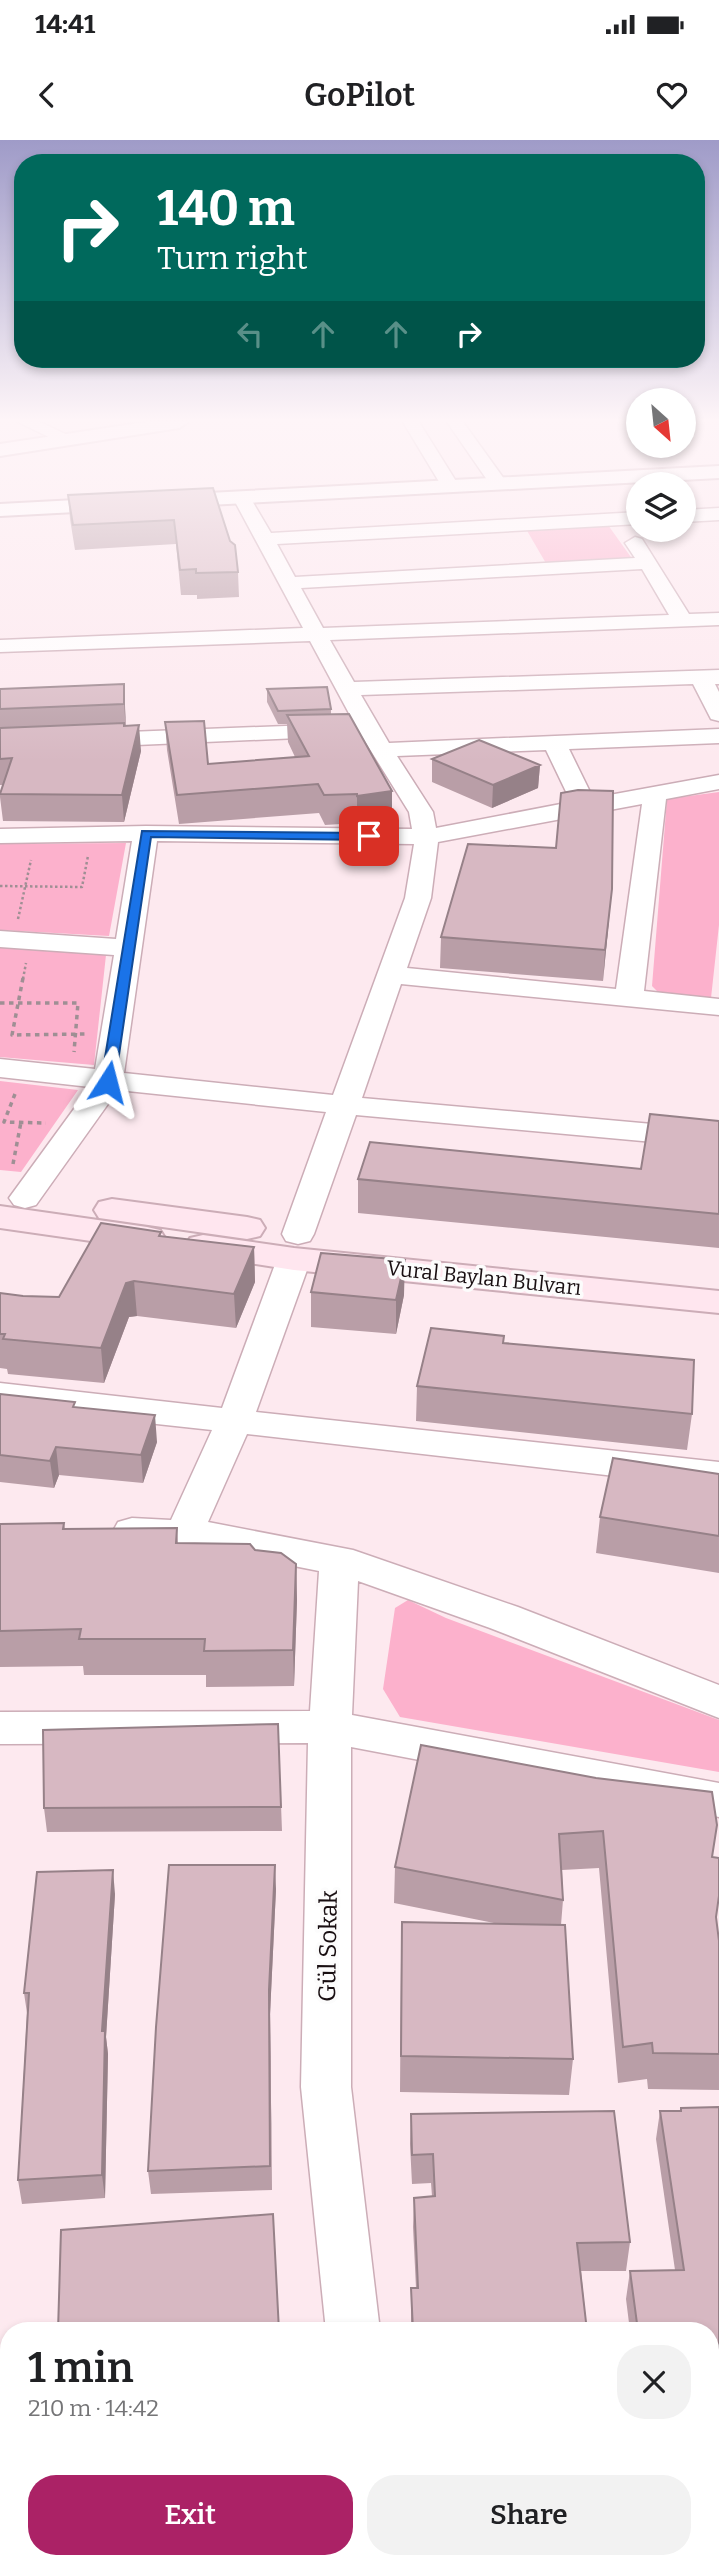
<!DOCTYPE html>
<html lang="en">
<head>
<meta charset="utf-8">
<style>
  :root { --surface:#fff; --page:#f2f2f2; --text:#202124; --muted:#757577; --accent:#ab2266 }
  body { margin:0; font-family:Bitter,serif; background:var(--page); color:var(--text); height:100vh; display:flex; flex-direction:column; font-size:26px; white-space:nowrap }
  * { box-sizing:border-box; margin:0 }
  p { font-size:23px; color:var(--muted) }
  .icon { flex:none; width:38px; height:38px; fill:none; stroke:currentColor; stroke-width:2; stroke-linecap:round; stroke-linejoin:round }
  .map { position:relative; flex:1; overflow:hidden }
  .details { position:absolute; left:0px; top:2182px; width:719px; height:247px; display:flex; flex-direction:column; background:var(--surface); border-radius:28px 28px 0 0; box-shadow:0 4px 10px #0003 }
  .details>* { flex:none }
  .hud { position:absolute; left:14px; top:14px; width:691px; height:214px; border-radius:28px; box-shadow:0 4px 10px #0003; background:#00695c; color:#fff; overflow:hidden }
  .needle { width:46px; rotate:153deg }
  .tools { position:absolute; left:626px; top:248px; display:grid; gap:14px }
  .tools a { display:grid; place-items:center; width:70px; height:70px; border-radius:50%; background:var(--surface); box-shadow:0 4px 10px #0003; font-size:35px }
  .pin { position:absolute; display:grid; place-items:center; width:60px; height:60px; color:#fff; margin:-30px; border-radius:14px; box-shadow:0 4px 10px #0006 }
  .me { position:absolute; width:77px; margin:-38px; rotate:9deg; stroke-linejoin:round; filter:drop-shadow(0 0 5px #0008) }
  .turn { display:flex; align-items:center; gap:24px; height:147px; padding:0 28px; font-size:32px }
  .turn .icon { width:91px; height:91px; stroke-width:2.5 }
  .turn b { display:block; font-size:49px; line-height:60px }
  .lanes { display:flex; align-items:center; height:66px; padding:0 28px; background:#0003; justify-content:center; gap:35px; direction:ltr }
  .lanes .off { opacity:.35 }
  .round { display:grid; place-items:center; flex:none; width:74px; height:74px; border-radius:28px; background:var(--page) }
  .overview { display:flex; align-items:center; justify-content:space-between; height:119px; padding:0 28px }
  h1 { font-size:42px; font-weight:600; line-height:52px }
  .cta { display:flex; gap:14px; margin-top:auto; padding:14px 28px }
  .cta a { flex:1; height:80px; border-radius:28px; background:var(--accent); color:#fff; font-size:28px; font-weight:600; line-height:80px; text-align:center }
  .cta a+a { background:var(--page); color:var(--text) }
  .status { display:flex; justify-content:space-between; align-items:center; height:49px; padding:0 35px; background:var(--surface); direction:ltr }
  .status svg { height:19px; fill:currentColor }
  header { display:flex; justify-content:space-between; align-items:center; height:91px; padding:0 28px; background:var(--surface); font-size:32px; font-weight:600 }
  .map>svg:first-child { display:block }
  .green { fill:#fcb1cc }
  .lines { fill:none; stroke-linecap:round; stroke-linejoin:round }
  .minor-casing { stroke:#ccadb7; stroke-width:3 }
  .tertiary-casing { stroke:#ccadb7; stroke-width:4 }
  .secondary-casing { stroke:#ccadb7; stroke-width:4 }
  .path-far1 { stroke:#9f8f94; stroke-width:2.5; stroke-dasharray:2.5 2.5; stroke-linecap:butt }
  .path { stroke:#9f8f94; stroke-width:3.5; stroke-dasharray:4.5 4.5; stroke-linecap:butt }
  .minor { fill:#fff; fill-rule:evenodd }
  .tertiary { fill:#fff; fill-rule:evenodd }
  .secondary { fill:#ffe6ef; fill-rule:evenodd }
  .wall { fill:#b99ea7 }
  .shaded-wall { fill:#968188 }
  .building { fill:#d7b8c2; stroke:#968188; stroke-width:2 }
  .route { fill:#1a73e8; stroke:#114b97; stroke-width:2 }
  .labels { text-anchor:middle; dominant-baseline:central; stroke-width:7; stroke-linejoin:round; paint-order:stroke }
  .street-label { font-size:21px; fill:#180e11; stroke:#fcfcfc }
  .near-street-label { font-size:24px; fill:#180e11; stroke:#fcfcfc }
</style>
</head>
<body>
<div class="status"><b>14:41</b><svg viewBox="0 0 49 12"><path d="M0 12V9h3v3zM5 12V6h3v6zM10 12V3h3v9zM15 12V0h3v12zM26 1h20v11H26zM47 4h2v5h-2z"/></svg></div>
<header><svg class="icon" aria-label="back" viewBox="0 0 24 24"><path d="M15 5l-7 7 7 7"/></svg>GoPilot<svg class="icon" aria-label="heart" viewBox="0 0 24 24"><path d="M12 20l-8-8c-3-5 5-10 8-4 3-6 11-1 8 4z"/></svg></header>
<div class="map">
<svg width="719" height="2428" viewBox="0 0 719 2428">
  <rect width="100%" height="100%" fill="#fde9ef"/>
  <!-- green -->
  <path class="green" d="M608 385 633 420 547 425 526 389Z
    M719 652V785L711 858 658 852 652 846 667 659Z
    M126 703 109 796 0 790V704Z
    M0 807 106 815 94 925 0 917Z
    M0 941 78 950 21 1032 0 1030Z
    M408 1460 446 1478 719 1580V1632L400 1577 383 1549 395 1468Z"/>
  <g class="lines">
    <defs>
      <path id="minor" d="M18 282H40L76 299 73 303H61Z
        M403 282H419L459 346 456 350H444Z
        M447 282H463L507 343 504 347H492Z
        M242 353 248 354 271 393 639 372V384L277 404 295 437 635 418 625 403 635 397 642 399 689 474 719 473V485L330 500 354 542 719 530V544H715L719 552V581L711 579 693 544 361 555 389 603 719 589V603L569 609 593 658 719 635V649L666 659 644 851 719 859V875L401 844 362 958 719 990V1008L356 975 314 1094 310 1101 298 1104 286 1101 282 1094 326 972 118 950 36 1065 25 1068 14 1065 9 1058 90 947 0 937V919L95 929 114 815 0 807V791L116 799 132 701 0 703V689L146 686 412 689 409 672 358 590 310 501 0 512V500L303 488 233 358ZM642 429 669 475 323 488 301 448ZM546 610 571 662 436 688 433 672 397 616ZM642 664 616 849 407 828 431 758 438 702ZM157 701 414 704 405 758 333 955 124 933Z
        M719 368V380L684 382V370Z
        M336 584 347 591 344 596 0 611V597Z
        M294 1109 306 1112 311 1119 256 1272 719 1322V1348L247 1294 208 1382 353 1410 518 1467 719 1545V1578L490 1488 358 1441 352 1575 719 1643V1677L351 1607V1947L380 2191H326L301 1947 308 1603 0 1604V1572L310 1571 319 1431 208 1409 132 1404 118 1400 113 1391 118 1382 132 1378 171 1380 212 1290 0 1267V1243L222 1268 277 1119 282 1112Z
        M710 2393 719 2396V2428H610L613 2420H710Z
        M348 2420H406L407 2428H349Z"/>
      <path id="tertiary" d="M146 282H188L179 288 0 316V304Z
        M719 326V338L0 376V364Z"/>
      <path id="secondary" d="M112 1059 247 1077 260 1080 265 1088 260 1096 247 1099 99 1078 94 1070 99 1062Z
        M0 1066 147 1087 160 1090 165 1098 160 1106 147 1109 0 1088Z
        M203 1095 294 1108 719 1151V1173L294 1130 190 1114 185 1106 190 1098Z"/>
    </defs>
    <!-- minor casing -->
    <use href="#minor" class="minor-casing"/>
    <!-- tertiary casing -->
    <use href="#tertiary" class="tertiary-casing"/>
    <!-- secondary casing -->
    <use href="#secondary" class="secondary-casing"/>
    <!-- path-far1 -->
    <path class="path-far1" d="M0 746 82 747 88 716
      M18 779 31 720
      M23 839 26 823"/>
    <!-- path -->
    <path class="path" d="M23 838 12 895 86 894
      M0 863H78L74 912
      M15 954 4 982 46 983
      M13 1024 21 982"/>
    <!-- minor -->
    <use href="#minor" class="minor"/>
    <!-- tertiary -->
    <use href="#tertiary" class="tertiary"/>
    <!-- secondary -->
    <use href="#secondary" class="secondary"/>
  </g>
  <!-- wall -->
  <path class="wall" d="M213 348 238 432 239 457 197 459V455H181L176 404 75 410 70 379 68 355Z
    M124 544 126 586 141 611 124 682 3 681 0 657V653L3 645H0V549Z
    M267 549 331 569V574L392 680 357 685V683L325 685 319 673 179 684 167 610 165 582 208 624 295 617 288 602 287 584H278L267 562Z
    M432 619 540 625 538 648 492 668 432 642Z
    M556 708 609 779 603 841 440 828 441 797Z
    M719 981V1108L358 1073V1039L641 1029Z
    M161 1096 254 1107 255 1142 236 1188 137 1176 129 1177 104 1243 8 1234 7 1229 0 1228V1153L23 1156 59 1157Z
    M311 1152 404 1155 396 1194 311 1187Z
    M504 1196V1203L692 1274 687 1310 416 1281 417 1246Z
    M0 1254 75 1267 157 1302 143 1343 59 1335 54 1348 0 1342Z
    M719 1334V1433L596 1413 600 1377Z
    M64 1383 65 1389 177 1388 178 1403 255 1410 296 1424 297 1460 294 1546 206 1547V1535H84L83 1526 0 1527V1384Z
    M278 1584 282 1691 47 1692 44 1668Z
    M421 1605 712 1717 716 1777 719 1801V1950L648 1949 647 1939 618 1943 599 1728 562 1730 563 1760 561 1785 573 1919 569 1955 400 1952 401 1819 499 1784 394 1763 395 1727Z
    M276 1749 270 1874 272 2050 151 2054 148 2031Z
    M115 1754 106 1897 108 1914 105 2058 22 2064 18 2040 27 1873 24 1853Z
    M719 1967V2314H710V2191H630L626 2159 630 2131 675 2130 656 1999 660 1971H680Z
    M411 1974 630 2102 626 2131H581L587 2191H411V2148H416L413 2087 414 2058 432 2056 431 2043 412 2044 410 2004Z"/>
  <!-- shaded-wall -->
  <path class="shaded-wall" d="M124 544 125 569 126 590 124 564Z
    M139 585 141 611 124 682 122 655Z
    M540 625 538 648 492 668 493 645Z
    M392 651V680L357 685V656Z
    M612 749 609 779 603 841 605 810Z
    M254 1107 255 1142 236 1188 234 1154Z
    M405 1120 404 1155 396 1194V1160Z
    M134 1141 137 1176 129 1177 104 1243 101 1208 126 1143Z
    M155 1275 157 1302 143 1343 141 1315Z
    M56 1307 59 1335 54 1348 50 1321Z
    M296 1424 297 1460 294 1546 293 1510Z
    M275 1725 276 1749 270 1874 272 2050 269 1850Z
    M113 1730 115 1754 106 1897 108 1914 105 2058 102 2035V1891Z
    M273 2420H290L291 2428H246Z"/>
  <!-- building -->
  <path class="building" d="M213 348 230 401 235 405 238 432 196 433V429L180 430 174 380 73 385 68 355Z
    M124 544V564L0 569V549Z
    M327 547 331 569 278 571 267 549Z
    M349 574 392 651 357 656V654L324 655 318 644 177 655 165 582 204 581 208 624 309 616 287 575Z
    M124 583V586L139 585 122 655 0 654 12 618 0 619V588Z
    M479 600 540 625 493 645 432 619Z
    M578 650 613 651 612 749 605 810 441 797 468 704 556 708 561 653Z
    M650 974 719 981V1074L358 1039 370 1002 641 1029Z
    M101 1083 161 1092 159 1096 254 1107 234 1154 134 1141 126 1143 101 1208 3 1199 5 1194H0V1153L23 1156 59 1157Z
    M321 1113 405 1120 396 1160 311 1152Z
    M431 1188 504 1196 503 1203 694 1220 692 1274 417 1246Z
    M0 1254 75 1262 73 1267 155 1275 141 1315 56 1307 50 1321 0 1315Z
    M613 1318 719 1334V1396L600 1377Z
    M64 1383 63 1389 177 1388 176 1403 250 1404 255 1410 281 1413 296 1424 293 1510 204 1511 205 1499H79L81 1489 0 1491V1384Z
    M278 1584 281 1667 44 1668 43 1590Z
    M421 1605 596 1638 712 1652 717 1685 712 1717 719 1718V1756L716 1777 719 1801V1914L653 1913 652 1903 623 1907 603 1691 559 1694 563 1760 395 1727Z
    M169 1725H275L269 1850 270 2026 148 2031 156 1887Z
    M113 1730 102 1891H105L102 2035 18 2040 29 1853H24L37 1732Z
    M402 1782 565 1785 573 1919 401 1916Z
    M719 1967V2287L710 2288V2191H638L630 2131 684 2130 660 1971H681V1968Z
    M614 1971 630 2102 577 2103 587 2191H413L411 2148H418L414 2058 435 2056 433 2014 412 2015 411 1974Z
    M273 2074 279 2191H58L61 2090Z
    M42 2420H273L246 2428H41Z"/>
  <!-- sky -->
  <linearGradient id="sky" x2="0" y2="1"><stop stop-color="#9f9bc8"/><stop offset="0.45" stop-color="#fef5f8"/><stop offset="1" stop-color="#fef5f8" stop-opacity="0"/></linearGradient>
  <rect width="719" height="622" fill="url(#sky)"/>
  <!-- route -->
  <path class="route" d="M142 691 369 693 375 696 369 700 151 697 115 942 108 946 101 942Z"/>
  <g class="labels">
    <!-- street labels -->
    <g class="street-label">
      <text transform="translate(484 1138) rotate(6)">Vural Baylan Bulvarı</text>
    </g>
    <!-- near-street labels -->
    <g class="near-street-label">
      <text transform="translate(328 1806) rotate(-89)">Gül Sokak</text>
    </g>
  </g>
</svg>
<div class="tools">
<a><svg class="needle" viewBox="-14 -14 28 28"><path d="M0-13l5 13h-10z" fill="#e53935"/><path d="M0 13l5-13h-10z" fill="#757577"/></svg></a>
<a><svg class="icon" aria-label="layers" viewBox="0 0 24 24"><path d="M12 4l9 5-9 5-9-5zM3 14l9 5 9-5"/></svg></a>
</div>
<div class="pin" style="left:369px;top:696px;background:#d93025"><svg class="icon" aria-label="arrive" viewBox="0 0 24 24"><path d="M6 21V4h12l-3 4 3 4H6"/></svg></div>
<svg class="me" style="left:108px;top:942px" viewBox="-20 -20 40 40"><path d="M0-17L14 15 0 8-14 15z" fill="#1a73e8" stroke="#fff" stroke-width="4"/></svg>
<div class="hud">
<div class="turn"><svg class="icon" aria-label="right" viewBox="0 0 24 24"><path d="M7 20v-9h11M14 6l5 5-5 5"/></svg><div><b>140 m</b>Turn right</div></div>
<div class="lanes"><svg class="icon off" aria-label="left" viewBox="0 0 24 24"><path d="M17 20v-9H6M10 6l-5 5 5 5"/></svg><svg class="icon off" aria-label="ahead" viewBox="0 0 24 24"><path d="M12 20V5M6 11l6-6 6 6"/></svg><svg class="icon off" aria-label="ahead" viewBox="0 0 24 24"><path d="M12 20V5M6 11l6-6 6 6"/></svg><svg class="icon" aria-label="right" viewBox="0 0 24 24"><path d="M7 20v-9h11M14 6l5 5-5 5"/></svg></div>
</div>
<section class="details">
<div class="overview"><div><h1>1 min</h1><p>210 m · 14:42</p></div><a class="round"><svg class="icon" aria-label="close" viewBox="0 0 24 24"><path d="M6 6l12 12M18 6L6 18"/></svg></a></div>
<div class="cta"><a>Exit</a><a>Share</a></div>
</section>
</div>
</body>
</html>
